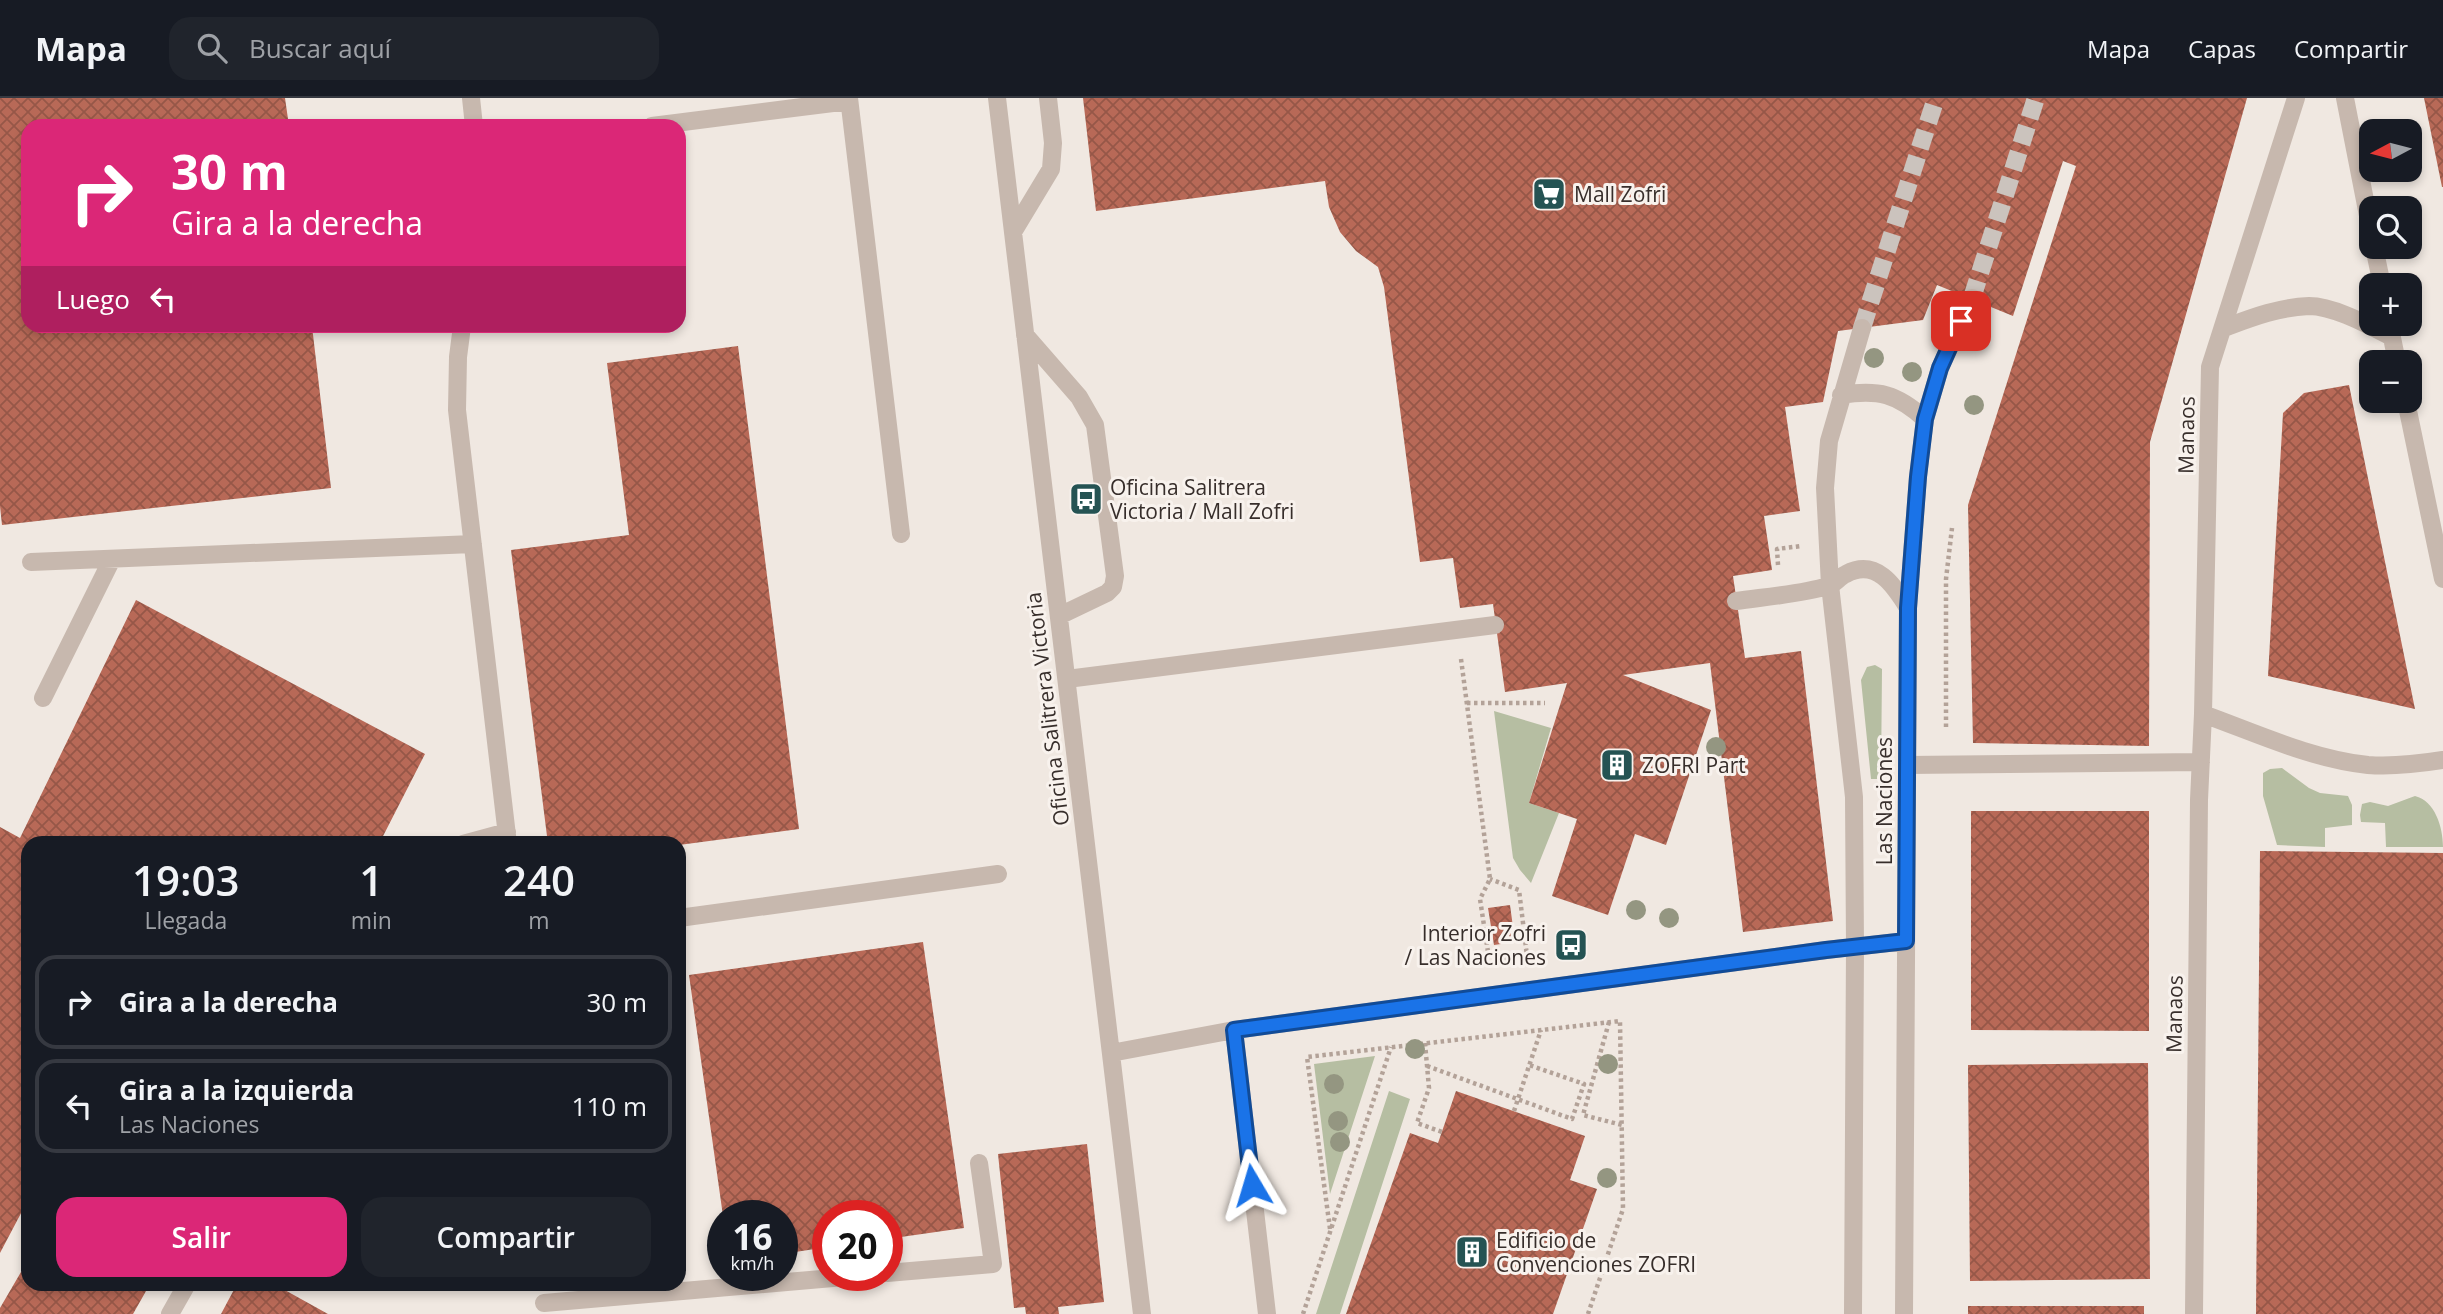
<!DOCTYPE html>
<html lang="es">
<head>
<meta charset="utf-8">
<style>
  :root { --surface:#171b24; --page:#20242c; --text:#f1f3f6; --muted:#9ea1a6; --line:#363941; --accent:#db2777 }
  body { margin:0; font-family:"Open Sans",sans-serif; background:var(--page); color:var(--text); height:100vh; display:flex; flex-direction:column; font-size:26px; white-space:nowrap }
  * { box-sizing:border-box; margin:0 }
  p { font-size:23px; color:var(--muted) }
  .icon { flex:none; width:38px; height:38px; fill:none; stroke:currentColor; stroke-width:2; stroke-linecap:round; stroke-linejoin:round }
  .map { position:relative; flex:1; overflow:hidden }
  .details { position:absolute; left:21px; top:738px; width:665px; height:455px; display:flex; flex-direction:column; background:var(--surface); border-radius:21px; box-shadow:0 4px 10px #0003 }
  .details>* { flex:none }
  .hud { position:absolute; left:21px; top:21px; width:665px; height:214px; border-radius:21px; box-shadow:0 4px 10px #0003; background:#db2777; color:#fff; overflow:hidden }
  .needle { width:46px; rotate:263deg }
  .fabs { position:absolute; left:2359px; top:21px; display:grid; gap:14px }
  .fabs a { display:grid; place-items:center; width:63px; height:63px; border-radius:14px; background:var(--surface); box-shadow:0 4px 10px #0003; font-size:35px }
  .speed { position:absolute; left:707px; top:1102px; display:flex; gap:14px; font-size:35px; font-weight:700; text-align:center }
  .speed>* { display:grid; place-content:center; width:91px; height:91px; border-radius:50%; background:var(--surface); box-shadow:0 4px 10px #0003; line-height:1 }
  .speed small { font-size:18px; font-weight:400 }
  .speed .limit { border:10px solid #d22; background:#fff; color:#111 }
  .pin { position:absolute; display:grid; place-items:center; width:60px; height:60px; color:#fff; margin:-30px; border-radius:14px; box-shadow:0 4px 10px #0006 }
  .me { position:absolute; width:77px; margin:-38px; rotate:353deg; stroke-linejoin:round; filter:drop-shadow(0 0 5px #0008) }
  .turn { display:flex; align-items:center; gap:24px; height:147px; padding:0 35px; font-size:32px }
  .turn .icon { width:91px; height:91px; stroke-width:2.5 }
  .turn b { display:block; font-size:49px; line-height:60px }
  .then { display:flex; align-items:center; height:66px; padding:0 35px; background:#0003; gap:14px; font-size:26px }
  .eta { display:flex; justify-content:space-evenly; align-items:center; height:119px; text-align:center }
  .eta b { font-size:42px; font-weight:600; line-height:49px }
  .action { display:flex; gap:14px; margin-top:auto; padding:14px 35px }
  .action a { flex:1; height:80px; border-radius:21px; background:var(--accent); color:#fff; font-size:28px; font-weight:600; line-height:80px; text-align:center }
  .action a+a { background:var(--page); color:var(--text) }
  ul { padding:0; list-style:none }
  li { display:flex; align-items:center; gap:21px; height:94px; margin:0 14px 10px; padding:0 21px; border:4px solid var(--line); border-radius:21px }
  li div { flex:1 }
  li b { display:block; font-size:26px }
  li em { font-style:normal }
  header { display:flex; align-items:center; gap:42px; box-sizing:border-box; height:98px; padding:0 35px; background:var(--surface); border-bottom:2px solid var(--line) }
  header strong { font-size:33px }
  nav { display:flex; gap:38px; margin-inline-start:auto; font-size:24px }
  .search { width:490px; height:63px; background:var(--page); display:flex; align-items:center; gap:18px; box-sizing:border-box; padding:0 24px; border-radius:21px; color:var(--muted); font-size:26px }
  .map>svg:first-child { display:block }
  .grass { fill:#b6bea2 }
  .building { fill:url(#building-cross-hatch) }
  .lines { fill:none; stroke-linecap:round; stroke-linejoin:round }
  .minor-tunnel { stroke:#cbc3bd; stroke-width:18; stroke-dasharray:18 9; stroke-linecap:butt }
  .path { stroke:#b3a298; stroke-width:4.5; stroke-dasharray:3.5 3.5; stroke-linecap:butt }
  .minor { stroke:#c7b8ae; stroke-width:18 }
  .tree { fill:#949681 }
  .route-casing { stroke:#114b97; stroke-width:18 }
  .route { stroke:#1a73e8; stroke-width:12 }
  .labels { text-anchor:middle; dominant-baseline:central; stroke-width:6; stroke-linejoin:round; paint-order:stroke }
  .poi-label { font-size:21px; fill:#372e2b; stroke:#f8f2ed; text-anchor:start }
  .street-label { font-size:21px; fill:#372e2b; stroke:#f8f2ed }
</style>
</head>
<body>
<header>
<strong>Mapa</strong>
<div class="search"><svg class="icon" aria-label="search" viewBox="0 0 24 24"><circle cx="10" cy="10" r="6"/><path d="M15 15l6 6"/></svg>Buscar aquí</div>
<nav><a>Mapa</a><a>Capas</a><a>Compartir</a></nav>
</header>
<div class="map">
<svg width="2443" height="1216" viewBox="0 0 2443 1216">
  <defs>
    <pattern id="building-cross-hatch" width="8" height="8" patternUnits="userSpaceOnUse" patternTransform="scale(1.75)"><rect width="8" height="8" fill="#b86957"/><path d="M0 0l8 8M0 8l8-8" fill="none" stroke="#965748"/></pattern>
  </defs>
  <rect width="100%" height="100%" fill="#f0e8e1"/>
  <!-- grass -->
  <path class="grass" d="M1875 567 1882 571 1881 681H1871L1861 582 1867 569Z
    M1494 613 1551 630 1529 705 1559 715 1531 785 1520 772 1513 760Z
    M2282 670 2309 690 2320 695 2348 698 2352 707V727L2325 730V749L2277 747 2263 698V675L2270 671Z
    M2415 698C2435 703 2443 729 2443 749H2386L2385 725 2361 724 2360 717 2362 706 2370 704 2388 708Z
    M1375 958 1330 1096 1314 966Z
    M1389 993 1410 1001 1340 1216H1316Z"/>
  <!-- building -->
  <path class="building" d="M0 0H285L289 28H28V228H312L331 390 2 427 0 408Z
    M1083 0H2247L2150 344 2149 648 1973 645 1968 407 2076 68 2063 63 2013 218 1937 187 1923 222 1838 233 1823 304 1785 309 1800 413 1764 418 1772 472 1733 478 1745 560 1801 553 1833 823 1743 834 1710 565 1623 577 1711 612 1666 747 1635 736 1608 817 1552 798 1577 721 1529 705 1567 585 1505 594 1493 506 1460 510 1453 460 1420 464 1384 189 1378 169 1356 153 1340 134 1329 109 1325 83 1096 113Z
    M2424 0H2443V89H2442Z
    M738 248 799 731 679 747 548 746 511 452 629 437 607 265Z
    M2349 287 2415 611 2268 578 2283 315 2304 295Z
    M136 502 425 656 379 746H28V1102L0 1155V729L20 740Z
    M1971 713H2149V933L1971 932Z
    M2260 753 2443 755V1216H2256Z
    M1510 807 1515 844 1494 847 1488 810Z
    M923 844 964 1130 887 1141V1118H828V1149L782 1156V1118H723L689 877Z
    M2148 965 2150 1181 1970 1183 1968 967Z
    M1456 993 1585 1038 1570 1082 1597 1091 1553 1216H1346L1410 1035 1438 1045Z
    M1087 1046 1104 1204 1058 1209 1059 1216H1026L1025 1209 1014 1210 998 1056Z
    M28 1162V1186H150L133 1216H0V1210Z
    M237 1186H274L328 1216H221Z
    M1968 1208H2144V1216H1968Z"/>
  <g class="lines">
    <!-- minor-tunnel -->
    <path class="minor-tunnel" d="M1972 200 2036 0
      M1862 230 1936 0"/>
    <!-- path -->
    <path class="path" d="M1778 467 1777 451 1801 448
      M1461 561 1490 781 1480 801 1488 854 1499 861 1527 858 1519 792 1490 781
      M1467 605H1545
      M1946 629V481L1952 430
      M1609 924 1583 1017 1622 1027
      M1425 945 1429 990 1417 1025 1442 1034
      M1427 968 1572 1021 1584 986 1529 967
      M1514 1013 1541 932
      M1330 1131 1307 959 1620 923 1623 1111 1588 1216
      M1303 1216 1391 949"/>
    <!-- minor -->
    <path class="minor" d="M471 0 474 28
      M849 0 901 436
      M997 0 1142 1216
      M2345 0 2371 133
      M652 28 849 3
      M1013 134 1051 71 1053 45 1048 0
      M2374 149 2382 187
      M462 228 458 259 457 312 508 746
      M2224 230C2251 220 2279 209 2309 208 2334 208 2370 228 2392 239
      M2390 230 2397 264
      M1025 237 1079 299 1095 327 1115 478 1113 489 1107 495 1059 518
      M1841 297C1879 291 1897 296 1925 321
      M2406 303 2443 481
      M31 464 473 446
      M1736 503C1764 499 1802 496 1828 488 1835 486 1839 479 1846 476 1876 460 1894 487 1908 510
      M1067 581 1495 527
      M43 600 112 461
      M2203 616C2256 635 2311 661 2368 667 2393 669 2418 666 2443 662
      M1907 667 2201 664
      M463 746 507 734
      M679 820 998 776
      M1234 932 1267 1216
      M1111 955 1234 932 1826 852 1906 843
      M887 1175 993 1166 979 1065
      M544 1205 856 1178
      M170 1216 187 1186
      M1853 1216 1855 849 1854 699 1830 487 1825 390 1829 343 1862 230
      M1904 1216 1908 510 1918 378 1925 321 1940 270 1972 200
      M2194 1216 2199 702 2203 616 2210 269 2296 0"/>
  </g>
  <!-- trees -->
  <g class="tree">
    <circle cx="1874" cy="260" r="10"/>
    <circle cx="1912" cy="274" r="10"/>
    <circle cx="1974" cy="307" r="10"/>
    <circle cx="1716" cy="649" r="10"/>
    <circle cx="1636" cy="812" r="10"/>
    <circle cx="1669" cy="820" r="10"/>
    <circle cx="1415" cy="951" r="10"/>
    <circle cx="1608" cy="966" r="10"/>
    <circle cx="1334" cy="986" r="10"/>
    <circle cx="1338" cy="1023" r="10"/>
    <circle cx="1340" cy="1044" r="10"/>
    <circle cx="1607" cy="1080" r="10"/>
  </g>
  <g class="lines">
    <defs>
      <path id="route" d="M1252 1087 1234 932 1826 852 1906 843 1908 510 1918 379 1925 321 1940 270 1961 223"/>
    </defs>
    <!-- route casing -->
    <use href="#route" class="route-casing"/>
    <!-- route -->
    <use href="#route" class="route"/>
  </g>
  <!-- icons -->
  <defs>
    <symbol id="supermarket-square" viewBox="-11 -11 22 22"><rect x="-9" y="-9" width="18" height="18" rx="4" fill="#255353" stroke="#f8f2ed"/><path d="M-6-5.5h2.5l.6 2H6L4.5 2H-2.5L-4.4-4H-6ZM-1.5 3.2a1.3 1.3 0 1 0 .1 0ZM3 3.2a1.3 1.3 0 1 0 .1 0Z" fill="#fff"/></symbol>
    <symbol id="bus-square" viewBox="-11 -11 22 22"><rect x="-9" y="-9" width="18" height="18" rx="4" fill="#255353" stroke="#f8f2ed"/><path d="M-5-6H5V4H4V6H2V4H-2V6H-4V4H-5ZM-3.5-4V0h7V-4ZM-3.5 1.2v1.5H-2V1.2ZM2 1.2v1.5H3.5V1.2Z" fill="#fff"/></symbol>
    <symbol id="building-square" viewBox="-11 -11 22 22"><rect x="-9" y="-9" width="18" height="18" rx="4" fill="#255353" stroke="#f8f2ed"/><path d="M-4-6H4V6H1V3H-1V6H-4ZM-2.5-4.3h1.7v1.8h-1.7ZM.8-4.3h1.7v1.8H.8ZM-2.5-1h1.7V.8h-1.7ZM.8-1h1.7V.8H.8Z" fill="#fff"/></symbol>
  </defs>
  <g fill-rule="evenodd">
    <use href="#supermarket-square" x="1530" y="77" width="38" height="38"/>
    <use href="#bus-square" x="1067" y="382" width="38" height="38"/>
    <use href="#building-square" x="1598" y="648" width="38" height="38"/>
    <use href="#bus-square" x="1552" y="828" width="38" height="38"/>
    <use href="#building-square" x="1453" y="1135" width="38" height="38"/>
  </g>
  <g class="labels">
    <!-- poi labels -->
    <g class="poi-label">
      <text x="1574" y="96">Mall Zofri</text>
      <text x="1110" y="389">Oficina Salitrera<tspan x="1110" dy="24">Victoria / Mall Zofri</tspan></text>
      <text x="1642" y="667">ZOFRI Part</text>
      <text x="1546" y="835" text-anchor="end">Interior Zofri<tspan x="1546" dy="24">/ Las Naciones</tspan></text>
      <text x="1496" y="1142">Edificio de<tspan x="1496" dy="24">Convenciones ZOFRI</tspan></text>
    </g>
    <!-- street labels -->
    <g class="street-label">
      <text transform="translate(2186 337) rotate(-89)">Manaos</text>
      <text transform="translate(1047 611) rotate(-97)">Oficina Salitrera Victoria</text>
      <text transform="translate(1884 703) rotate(-90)">Las Naciones</text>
      <text transform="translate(2174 916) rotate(-89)">Manaos</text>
    </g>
  </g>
</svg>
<div class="fabs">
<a><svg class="needle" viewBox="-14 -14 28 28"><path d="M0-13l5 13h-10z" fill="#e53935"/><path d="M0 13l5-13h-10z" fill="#9ea1a6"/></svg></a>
<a><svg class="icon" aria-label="search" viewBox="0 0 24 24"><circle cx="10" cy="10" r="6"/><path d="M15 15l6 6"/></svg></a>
<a>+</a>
<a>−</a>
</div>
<div class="speed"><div>16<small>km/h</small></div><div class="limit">20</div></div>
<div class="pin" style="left:1961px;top:223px;background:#d93025"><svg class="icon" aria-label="arrive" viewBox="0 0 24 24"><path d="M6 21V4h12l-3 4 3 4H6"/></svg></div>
<svg class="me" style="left:1252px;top:1087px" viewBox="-20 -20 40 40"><path d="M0-17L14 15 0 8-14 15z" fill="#1a73e8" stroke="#fff" stroke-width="4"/></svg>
<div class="hud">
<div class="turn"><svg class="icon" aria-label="right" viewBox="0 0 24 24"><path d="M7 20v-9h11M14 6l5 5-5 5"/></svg><div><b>30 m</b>Gira a la derecha</div></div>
<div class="then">Luego<svg class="icon" aria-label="left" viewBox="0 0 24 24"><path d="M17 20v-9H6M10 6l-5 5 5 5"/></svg></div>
</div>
<section class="details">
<div class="eta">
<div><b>19:03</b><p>Llegada</p></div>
<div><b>1</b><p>min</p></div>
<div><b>240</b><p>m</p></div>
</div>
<ul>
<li><svg class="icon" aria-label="right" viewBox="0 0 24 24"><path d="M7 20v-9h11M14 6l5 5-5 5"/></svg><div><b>Gira a la derecha</b></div><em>30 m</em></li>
<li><svg class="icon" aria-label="left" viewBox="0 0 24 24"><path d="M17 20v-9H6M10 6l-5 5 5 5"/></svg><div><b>Gira a la izquierda</b><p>Las Naciones</p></div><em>110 m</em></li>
</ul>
<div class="action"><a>Salir</a><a>Compartir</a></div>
</section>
</div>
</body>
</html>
